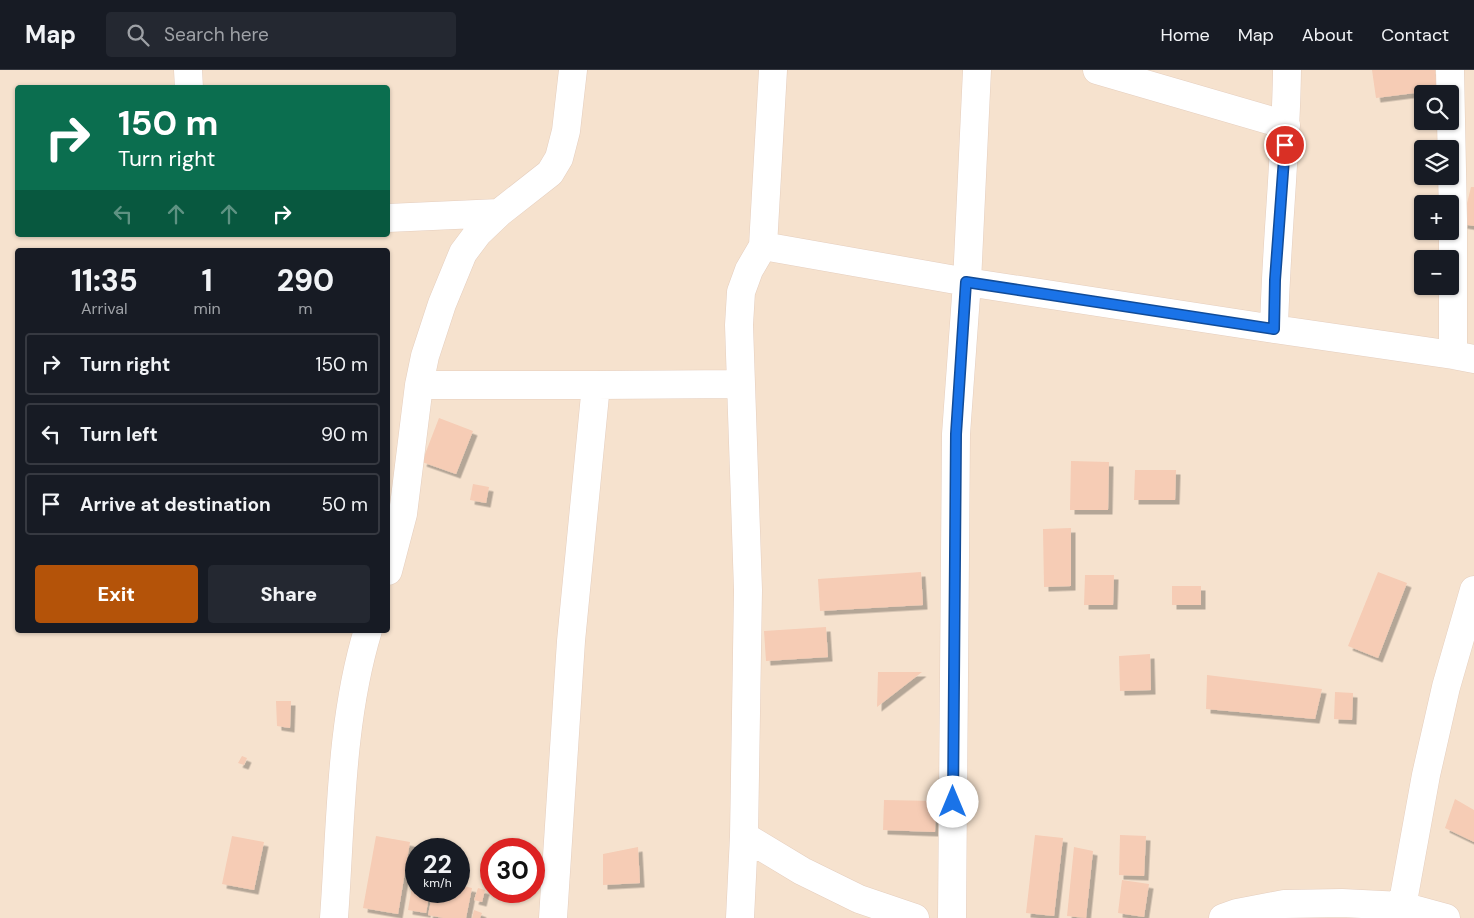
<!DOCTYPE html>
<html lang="en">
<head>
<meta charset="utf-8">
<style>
  :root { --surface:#171b24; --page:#242831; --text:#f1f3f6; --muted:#9ea1a6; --line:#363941; --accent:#b45309 }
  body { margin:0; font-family:"DM Sans",sans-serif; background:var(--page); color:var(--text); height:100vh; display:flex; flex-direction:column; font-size:19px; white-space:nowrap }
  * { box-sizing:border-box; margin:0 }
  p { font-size:16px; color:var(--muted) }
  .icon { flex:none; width:28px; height:28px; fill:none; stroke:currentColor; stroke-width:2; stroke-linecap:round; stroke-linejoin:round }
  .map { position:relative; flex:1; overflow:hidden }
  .side { position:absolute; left:15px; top:178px; width:375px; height:385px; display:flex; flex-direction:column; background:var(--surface); border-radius:5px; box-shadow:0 1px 4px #0004 }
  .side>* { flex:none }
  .guide { position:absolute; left:15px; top:15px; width:375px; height:152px; border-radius:5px; box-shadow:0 1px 4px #0004; background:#0b6e4f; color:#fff; overflow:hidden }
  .buttons { position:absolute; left:1414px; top:15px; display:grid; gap:10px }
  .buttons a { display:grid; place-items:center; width:45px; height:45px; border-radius:5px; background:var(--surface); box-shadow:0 1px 4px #0004; font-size:25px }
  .speed { position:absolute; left:405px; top:768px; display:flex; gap:10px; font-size:25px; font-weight:700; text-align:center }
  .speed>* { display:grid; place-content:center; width:65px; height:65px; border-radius:50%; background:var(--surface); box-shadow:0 1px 4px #0004; line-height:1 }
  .speed small { font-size:12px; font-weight:400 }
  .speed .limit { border:8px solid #d22; background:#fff; color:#111 }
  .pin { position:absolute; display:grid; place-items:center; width:42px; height:42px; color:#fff; margin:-21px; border:2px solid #fff; border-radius:50%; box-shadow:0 1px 5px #0007 }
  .me { position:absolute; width:55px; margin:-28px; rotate:0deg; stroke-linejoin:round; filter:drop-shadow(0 0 4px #0008) }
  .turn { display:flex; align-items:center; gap:18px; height:105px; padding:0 20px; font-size:22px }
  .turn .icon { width:65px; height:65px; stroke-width:2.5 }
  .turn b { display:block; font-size:35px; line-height:42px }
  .lanes { display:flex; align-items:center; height:48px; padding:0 20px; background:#0003; justify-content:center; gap:25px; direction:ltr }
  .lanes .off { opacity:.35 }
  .eta { display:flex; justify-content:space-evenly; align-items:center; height:85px; text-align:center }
  .eta b { font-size:30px; font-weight:800; line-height:35px }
  .primary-button { display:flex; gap:10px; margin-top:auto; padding:10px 20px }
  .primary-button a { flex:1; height:58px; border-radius:5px; background:var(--accent); color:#fff; font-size:20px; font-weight:800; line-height:58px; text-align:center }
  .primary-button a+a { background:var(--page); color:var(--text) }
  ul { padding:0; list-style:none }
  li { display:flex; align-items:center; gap:15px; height:62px; margin:0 10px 8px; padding:0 10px; border:2px solid var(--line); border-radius:5px }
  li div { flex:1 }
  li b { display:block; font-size:19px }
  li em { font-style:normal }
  header { display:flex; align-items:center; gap:30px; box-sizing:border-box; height:70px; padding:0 25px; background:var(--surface); border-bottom:1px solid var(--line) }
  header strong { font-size:24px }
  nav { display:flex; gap:28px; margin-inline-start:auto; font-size:18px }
  .search { width:350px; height:45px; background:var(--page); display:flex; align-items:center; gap:12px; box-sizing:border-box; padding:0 18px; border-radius:5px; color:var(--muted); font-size:19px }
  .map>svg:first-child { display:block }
  .residential { fill:#f6e2ce; fill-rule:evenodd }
  .building { fill:#f6ccb5; filter:url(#shadow) }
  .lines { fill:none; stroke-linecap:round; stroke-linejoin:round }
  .minor-casing { stroke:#e5cebe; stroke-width:29 }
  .minor { stroke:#fff; stroke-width:28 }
  .route-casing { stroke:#114b97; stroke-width:12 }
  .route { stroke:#1a73e8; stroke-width:9 }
</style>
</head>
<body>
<header>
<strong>Map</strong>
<div class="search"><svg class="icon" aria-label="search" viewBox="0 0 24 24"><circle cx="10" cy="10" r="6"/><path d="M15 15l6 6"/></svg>Search here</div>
<nav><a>Home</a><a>Map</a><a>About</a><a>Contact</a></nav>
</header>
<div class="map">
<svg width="1474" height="848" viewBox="0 0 1474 848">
  <defs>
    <filter id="shadow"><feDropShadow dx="4.5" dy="4.5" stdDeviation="0" flood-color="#0004"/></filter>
  </defs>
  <rect width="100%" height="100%" fill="#fef1e0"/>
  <!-- residential -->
  <path class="residential" d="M0 0H1474V848H0ZM18 18H388V165H18ZM1422 24H1450V51H1422ZM1422 79H1450V106H1422ZM1422 134H1450V161H1422ZM18 180H388V560H18ZM1422 189H1450V216H1422ZM416 779H459V821H416ZM491 779H534V821H491Z"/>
  <!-- building -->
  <path class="building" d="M1372 0H1435L1438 20 1376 28Z
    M1471 117H1474V156L1462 154Z
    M439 348 473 361 456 404 422 392Z
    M1071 391 1109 392 1108 440H1070Z
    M1135 400H1176L1175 430H1134Z
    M473 414 489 417 486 433 470 430Z
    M1071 458V516L1044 517 1043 459Z
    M921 502 923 535 820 541 818 509Z
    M1378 502 1407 513 1378 588 1348 576Z
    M1085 505H1114L1113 535H1084Z
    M1172 516H1201V535H1172Z
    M826 557 828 587 766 591 764 561Z
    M1150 584 1151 620 1120 621 1119 586Z
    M878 602H922L877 637Z
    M1207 605 1322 619 1315 649 1206 639Z
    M1335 622 1353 623 1352 650 1334 649Z
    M276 631H291L290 658 277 656Z
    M242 686 247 688 244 695 238 693Z
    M1455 729 1474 740V772L1445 758Z
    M884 730 936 731 935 762 883 760Z
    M1035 765 1063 768 1054 846 1026 843Z
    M1120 765 1146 766 1144 806 1119 805Z
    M232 766 264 772 254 820 222 814Z
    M376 766 410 772 398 844 363 838Z
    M419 775 433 778V779H419Z
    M638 777 640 813 603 815V784Z
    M1074 777 1093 781 1086 848 1067 846Z
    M415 799 416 821H430L426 843 408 840Z
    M1122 810 1149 814 1144 847 1118 843Z
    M459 815 472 818 466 848H443L428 845 433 821H459Z
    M478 818 485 820 482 832 474 830Z
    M474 840 482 843 480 848H472Z"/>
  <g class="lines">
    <defs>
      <path id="minor" d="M188 0 189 18
        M1097 0 1286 55
        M1287 0C1286 86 1276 172 1274 259L1453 285 1474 289
        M1450 0 1453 149V285
        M388 148 499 143
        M763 176 967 212 1274 259
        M419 315H596L741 314
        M388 501 403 444 419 315 425 286 442 234 463 183 478 163 499 143 550 103 559 88 566 61 573 0
        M744 766 802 801 859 829 915 848
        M334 848C341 753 340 652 368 560
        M553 848 571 571 596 315
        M740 848 744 766 748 520 739 255 741 222 749 200 763 176 773 0
        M952 848 956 364 967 212 977 0
        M1223 848 1237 843 1284 834 1342 833 1402 836 1446 848
        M1400 848 1426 705 1446 617 1474 520"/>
    </defs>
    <!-- minor casing -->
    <use href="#minor" class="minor-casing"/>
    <!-- minor -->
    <use href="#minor" class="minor"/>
  </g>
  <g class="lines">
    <defs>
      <path id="route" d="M953 732 956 364 966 212 1274 259 1275 210 1285 75"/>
    </defs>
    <!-- route casing -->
    <use href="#route" class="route-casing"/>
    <!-- route -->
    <use href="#route" class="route"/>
  </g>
</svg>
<div class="buttons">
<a><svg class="icon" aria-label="search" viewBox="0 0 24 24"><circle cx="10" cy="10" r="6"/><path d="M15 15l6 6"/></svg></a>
<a><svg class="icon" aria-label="layers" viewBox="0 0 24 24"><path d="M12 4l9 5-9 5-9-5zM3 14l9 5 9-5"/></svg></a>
<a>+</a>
<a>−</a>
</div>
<div class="speed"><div>22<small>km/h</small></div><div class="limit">30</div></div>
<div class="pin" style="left:1285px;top:75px;background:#d93025"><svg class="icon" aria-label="arrive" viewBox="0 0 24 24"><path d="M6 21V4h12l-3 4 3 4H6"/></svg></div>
<svg class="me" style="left:953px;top:732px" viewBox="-20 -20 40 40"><circle r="19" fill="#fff"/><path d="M0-13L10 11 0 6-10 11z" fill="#1a73e8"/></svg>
<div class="guide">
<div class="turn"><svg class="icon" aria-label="right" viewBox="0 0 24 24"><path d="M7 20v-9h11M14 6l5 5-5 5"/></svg><div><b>150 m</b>Turn right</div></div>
<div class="lanes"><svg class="icon off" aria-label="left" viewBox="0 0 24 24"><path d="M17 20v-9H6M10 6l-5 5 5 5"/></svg><svg class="icon off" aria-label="ahead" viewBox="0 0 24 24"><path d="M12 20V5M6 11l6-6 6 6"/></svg><svg class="icon off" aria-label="ahead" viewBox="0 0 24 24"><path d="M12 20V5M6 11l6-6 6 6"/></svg><svg class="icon" aria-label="right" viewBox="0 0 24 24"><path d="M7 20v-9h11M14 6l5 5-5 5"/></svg></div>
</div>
<section class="side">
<div class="eta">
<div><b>11:35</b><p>Arrival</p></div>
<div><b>1</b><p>min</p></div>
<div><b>290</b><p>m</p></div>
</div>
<ul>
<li><svg class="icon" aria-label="right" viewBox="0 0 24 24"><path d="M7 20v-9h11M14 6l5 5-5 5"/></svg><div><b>Turn right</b></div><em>150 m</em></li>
<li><svg class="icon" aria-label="left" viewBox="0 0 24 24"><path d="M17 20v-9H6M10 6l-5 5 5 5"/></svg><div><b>Turn left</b></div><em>90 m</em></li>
<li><svg class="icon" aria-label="arrive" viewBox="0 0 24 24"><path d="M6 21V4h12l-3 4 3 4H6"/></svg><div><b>Arrive at destination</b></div><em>50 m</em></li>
</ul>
<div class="primary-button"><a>Exit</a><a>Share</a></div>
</section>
</div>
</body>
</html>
